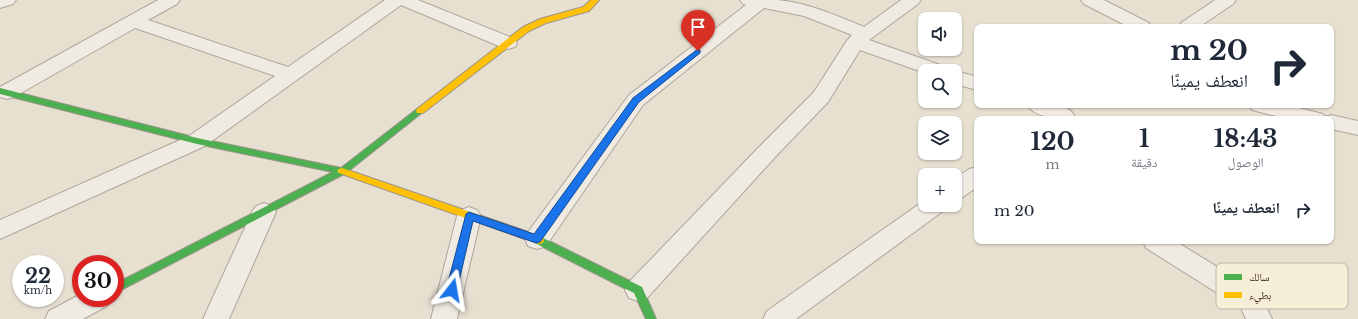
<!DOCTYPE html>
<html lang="ar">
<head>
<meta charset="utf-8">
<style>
  :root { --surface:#fff; --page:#f2f2f3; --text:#1f2937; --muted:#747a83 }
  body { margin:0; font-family:"Libre Baskerville","Noto Naskh Arabic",serif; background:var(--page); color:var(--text); direction:rtl; height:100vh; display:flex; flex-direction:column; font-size:15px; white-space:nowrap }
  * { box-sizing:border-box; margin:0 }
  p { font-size:13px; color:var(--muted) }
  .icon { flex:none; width:22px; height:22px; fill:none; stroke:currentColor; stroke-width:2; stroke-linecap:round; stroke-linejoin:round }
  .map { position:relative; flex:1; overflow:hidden; direction:ltr }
  .panel { position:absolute; left:974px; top:116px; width:360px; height:128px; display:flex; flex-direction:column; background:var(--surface); border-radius:8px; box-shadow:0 1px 3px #0004; direction:rtl }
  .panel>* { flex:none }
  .guide { position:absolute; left:974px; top:24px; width:360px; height:84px; border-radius:8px; box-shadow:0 1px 3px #0004; direction:rtl; background:#fff; color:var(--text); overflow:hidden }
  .controls { position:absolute; left:918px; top:12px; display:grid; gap:8px }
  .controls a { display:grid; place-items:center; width:44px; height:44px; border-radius:8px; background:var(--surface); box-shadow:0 1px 3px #0004; font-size:20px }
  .speed { position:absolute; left:12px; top:255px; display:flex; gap:8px; font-size:20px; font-weight:700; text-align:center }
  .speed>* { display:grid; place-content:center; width:52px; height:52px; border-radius:50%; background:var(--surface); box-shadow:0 1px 3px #0004; line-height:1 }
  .speed small { font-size:10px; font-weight:400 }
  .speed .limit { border:6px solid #d22; background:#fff; color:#111 }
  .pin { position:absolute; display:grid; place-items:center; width:34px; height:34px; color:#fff; margin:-41px -17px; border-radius:50% 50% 50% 0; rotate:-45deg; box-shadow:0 0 4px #0007 }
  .pin .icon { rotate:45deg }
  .me { position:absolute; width:44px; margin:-22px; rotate:14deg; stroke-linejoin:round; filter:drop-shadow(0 0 3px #0008) }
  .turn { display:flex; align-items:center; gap:14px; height:84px; padding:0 20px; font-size:18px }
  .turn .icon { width:52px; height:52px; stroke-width:2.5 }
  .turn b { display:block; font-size:28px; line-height:34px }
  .eta { display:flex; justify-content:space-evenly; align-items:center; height:68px; text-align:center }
  .eta b { font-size:24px; font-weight:700; line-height:28px }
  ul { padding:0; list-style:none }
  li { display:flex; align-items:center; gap:12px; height:52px; padding:0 20px }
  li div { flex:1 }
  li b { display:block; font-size:15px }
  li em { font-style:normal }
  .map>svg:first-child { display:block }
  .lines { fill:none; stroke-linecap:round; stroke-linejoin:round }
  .street-casing { stroke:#ada599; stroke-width:2 }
  .fast-casing { stroke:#9c958a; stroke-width:2 }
  .slow-casing { stroke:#9c958a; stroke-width:2 }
  .street { fill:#efebe3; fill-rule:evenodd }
  .fast { fill:#4caf50; fill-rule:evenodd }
  .slow { fill:#ffc107; fill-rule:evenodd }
  .route { fill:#1a73e8; stroke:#114b97 }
  .key { fill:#f7eed8; stroke:#bfb4a1; stroke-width:1 }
  .key-label { font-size:11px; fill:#3d2e20 }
</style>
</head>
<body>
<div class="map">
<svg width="1358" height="319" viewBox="0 0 1358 319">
  <rect width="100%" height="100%" fill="#e7e0d1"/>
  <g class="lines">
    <defs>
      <path id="street" d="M0 0H16L13 4 0 8Z
        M158 0H180L177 4 148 20 288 67 385 0H418L515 39 517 43 515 47 508 49 501 47 401 5 205 146 0 239V220L189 136 275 76 135 28 14 97 7 99 0 97V87Z
        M740 0C753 0 766 0 778 0 808 3 836 15 864 27L901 0H921L918 4 869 40 946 67 949 71H925V73L860 50 828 102 777 155 647 298 638 301 629 298 625 290 629 282 761 145 814 92 846 42 852 35 804 16 764 8 643 105 546 246 537 249 528 246 525 239 528 232 629 95 746 5 743 4Z
        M1081 0H1104L1149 23 1152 27H1129L1084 4Z
        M1215 0H1236L1233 4 1199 27H1178L1181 23Z
        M954 71C962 72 969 75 977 77V90L955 84Z
        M1027 105C1041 105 1066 101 1074 115L1072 119C1058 119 1035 118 1027 105Z
        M1249 105H1287L1323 114 1325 117 1331 115 1358 121V135L1331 129V119H1288L1252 110Z
        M977 167V187L963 197 955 200V179L969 169Z
        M925 200V205H947L943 211 796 319H763L767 311Z
        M264 203 272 206 276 212 229 319H203L252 212 256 206Z
        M469 207 477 210 481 216 457 319H431L457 216 461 210Z
        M1143 241H1175L1260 293 1272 319H1246L1241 308 1146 248Z
        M81 294V298H111L107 306 83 319H45L49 311Z"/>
      <path id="fast" d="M0 88 197 138 341 168 417 109 420 108 424 111 346 173 115 293V284L333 172 197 144 0 94Z
        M539 236 642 287 656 319H646L634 293 535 243 534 240 535 237Z"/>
      <path id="slow" d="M591 0H599L589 11 546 23 529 31 423 113H417L416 111 417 109 523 27 540 19 583 7Z
        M342 168 543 237 544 240 543 243 539 244 339 173 337 171 339 169Z"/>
    </defs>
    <!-- street casing -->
    <use href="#street" class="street-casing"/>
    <!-- fast casing -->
    <use href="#fast" class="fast-casing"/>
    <!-- slow casing -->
    <use href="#slow" class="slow-casing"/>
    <!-- street -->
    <use href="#street" class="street"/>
    <!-- fast -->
    <use href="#fast" class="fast"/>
    <!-- slow -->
    <use href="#slow" class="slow"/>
  </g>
  <!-- route -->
  <path class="route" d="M698 49 700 50V53L639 102 540 242 536 243 473 221 457 290 455 293 452 294 448 293 446 290 466 214 469 212 534 234 633 98Z"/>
  <!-- legend -->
  <rect x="1216" y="263" width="132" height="46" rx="6" class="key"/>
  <rect x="1224" y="274" width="18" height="6" fill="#4caf50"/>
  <rect x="1224" y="292" width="18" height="6" fill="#ffc107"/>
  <g class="key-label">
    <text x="1249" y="281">سالك</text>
    <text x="1249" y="299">بطيء</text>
  </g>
</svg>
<div class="controls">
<a><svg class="icon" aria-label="sound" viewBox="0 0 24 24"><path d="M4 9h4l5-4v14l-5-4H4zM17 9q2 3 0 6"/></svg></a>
<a><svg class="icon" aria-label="search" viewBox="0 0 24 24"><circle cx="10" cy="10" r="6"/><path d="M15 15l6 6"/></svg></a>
<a><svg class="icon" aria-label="layers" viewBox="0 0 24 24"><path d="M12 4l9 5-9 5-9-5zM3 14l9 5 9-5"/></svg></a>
<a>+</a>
</div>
<div class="speed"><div>22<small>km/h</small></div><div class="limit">30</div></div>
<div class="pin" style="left:698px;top:51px;background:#d93025"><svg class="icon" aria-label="arrive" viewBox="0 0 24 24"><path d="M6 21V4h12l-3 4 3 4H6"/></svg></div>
<svg class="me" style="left:452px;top:290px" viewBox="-20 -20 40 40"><path d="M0-17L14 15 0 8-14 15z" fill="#1a73e8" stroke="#fff" stroke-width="4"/></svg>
<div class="guide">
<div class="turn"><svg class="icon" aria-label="right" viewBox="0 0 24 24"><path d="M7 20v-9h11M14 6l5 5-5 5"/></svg><div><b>20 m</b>انعطف يمينًا</div></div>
</div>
<section class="panel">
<div class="eta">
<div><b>18:43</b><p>الوصول</p></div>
<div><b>1</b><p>دقيقة</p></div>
<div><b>120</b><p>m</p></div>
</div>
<ul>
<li><svg class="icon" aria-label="right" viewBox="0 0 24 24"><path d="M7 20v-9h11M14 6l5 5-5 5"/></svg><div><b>انعطف يمينًا</b></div><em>20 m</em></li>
</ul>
</section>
</div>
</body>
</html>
